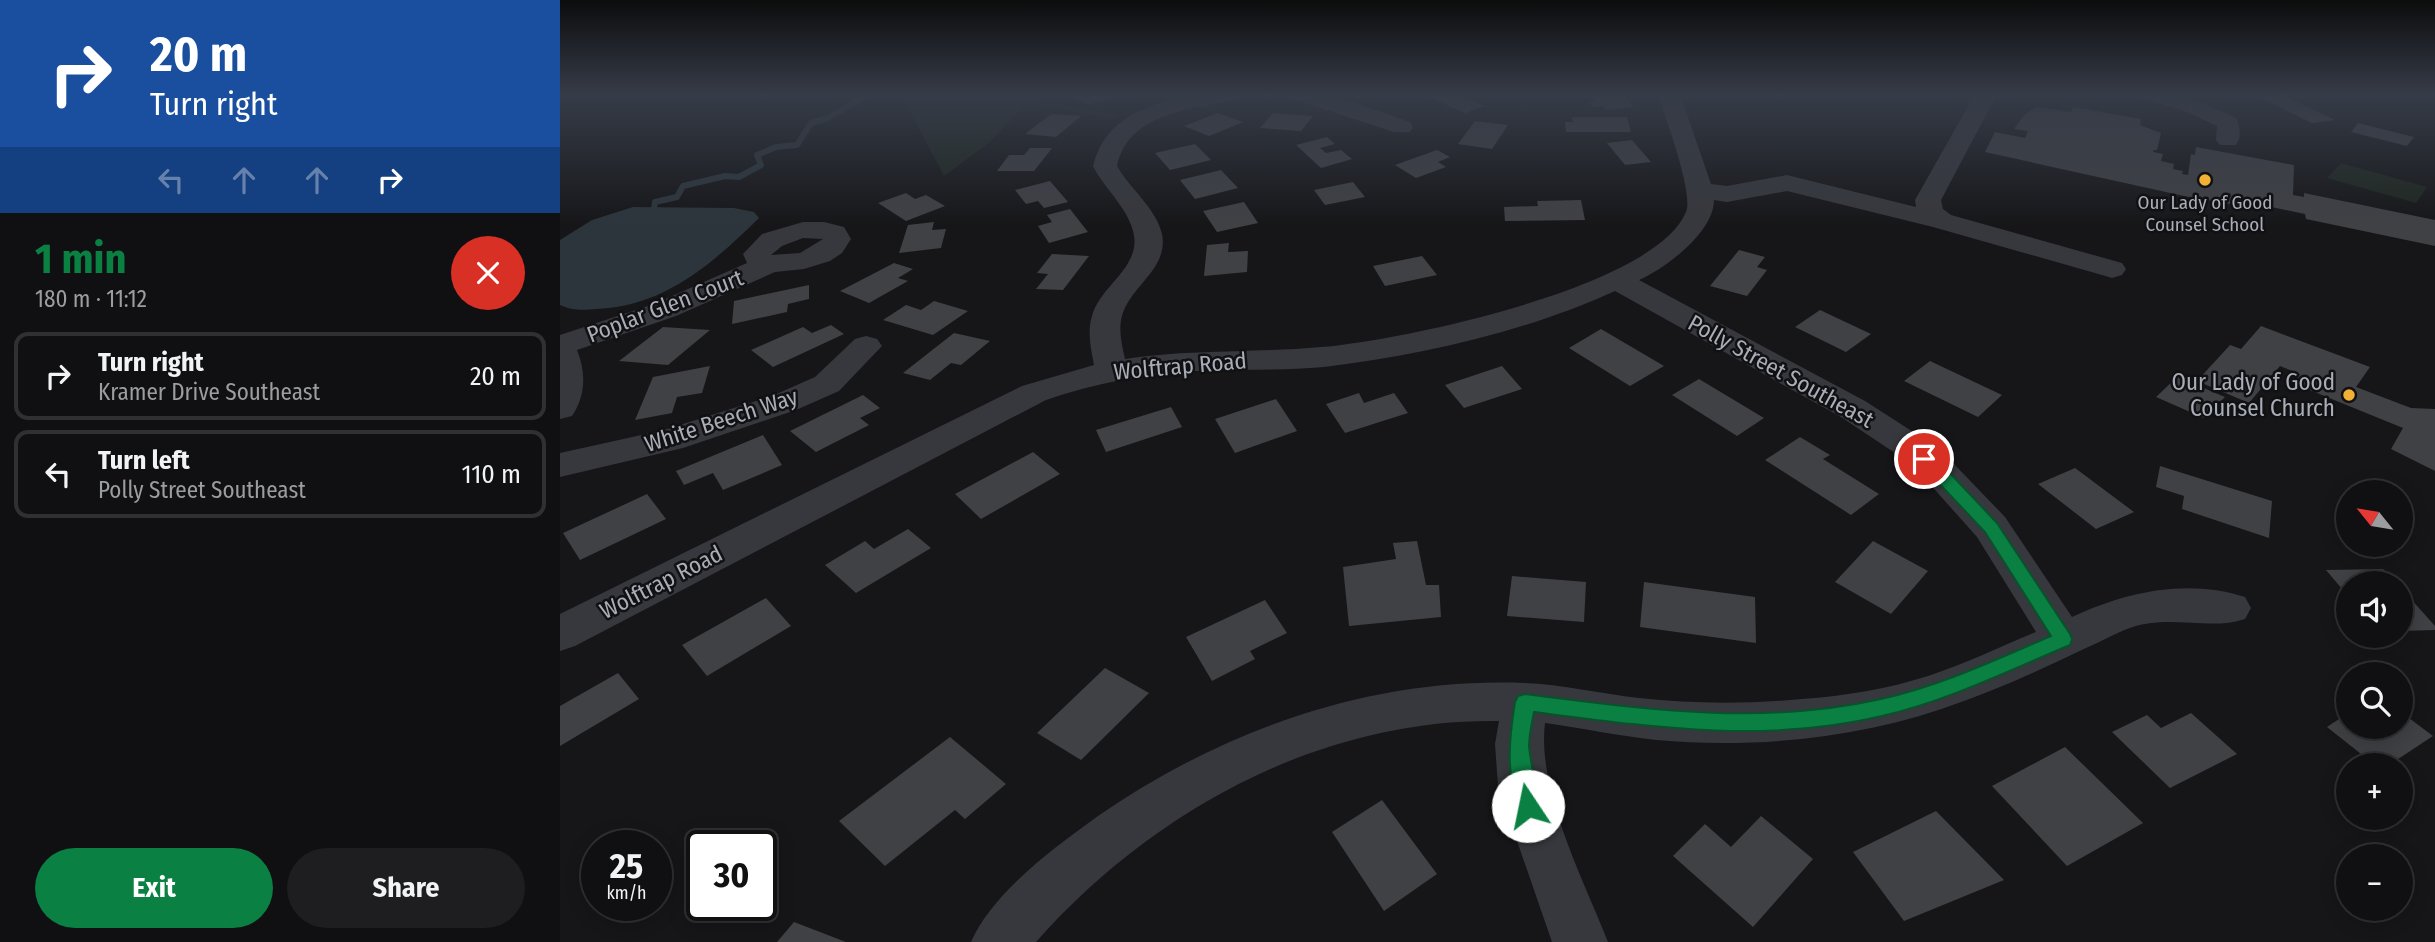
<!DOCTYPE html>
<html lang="en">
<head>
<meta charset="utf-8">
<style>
  :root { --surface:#101012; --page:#1e1e20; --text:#f1f3f6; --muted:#9c9d9f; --line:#303032; --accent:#0b8043 }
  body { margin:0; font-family:"Fira Sans Condensed",sans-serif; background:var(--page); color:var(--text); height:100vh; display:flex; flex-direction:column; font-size:26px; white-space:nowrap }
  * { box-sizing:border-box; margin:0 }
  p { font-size:23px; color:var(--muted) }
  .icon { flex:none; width:38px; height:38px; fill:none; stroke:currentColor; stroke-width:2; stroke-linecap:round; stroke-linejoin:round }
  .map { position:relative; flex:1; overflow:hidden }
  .panel { display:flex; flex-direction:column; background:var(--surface); width:560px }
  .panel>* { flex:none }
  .top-card { background:#1a4fa0; color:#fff; overflow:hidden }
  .needle { width:46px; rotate:300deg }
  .tools { position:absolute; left:1776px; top:480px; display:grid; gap:14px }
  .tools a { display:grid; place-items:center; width:77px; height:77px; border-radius:50%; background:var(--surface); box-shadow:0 4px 18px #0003,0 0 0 2px var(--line); font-size:35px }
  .speed { position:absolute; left:21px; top:830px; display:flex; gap:14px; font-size:35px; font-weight:700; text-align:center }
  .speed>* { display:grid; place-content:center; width:91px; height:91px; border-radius:50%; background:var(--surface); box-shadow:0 4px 18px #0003,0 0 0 2px var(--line); line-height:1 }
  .speed small { font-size:18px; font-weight:400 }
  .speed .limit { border:4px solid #111; border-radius:10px; background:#fff; color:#111 }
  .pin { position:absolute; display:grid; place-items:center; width:60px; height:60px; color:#fff; margin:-30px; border:4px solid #fff; border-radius:50%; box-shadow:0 2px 7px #0007 }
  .me { position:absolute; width:77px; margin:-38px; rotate:349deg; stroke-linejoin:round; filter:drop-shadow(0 0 5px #0008) }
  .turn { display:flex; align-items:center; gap:24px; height:147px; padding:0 35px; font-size:32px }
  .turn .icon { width:91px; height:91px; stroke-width:2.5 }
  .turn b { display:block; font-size:49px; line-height:60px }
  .lanes { display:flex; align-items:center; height:66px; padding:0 35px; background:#0003; justify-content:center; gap:35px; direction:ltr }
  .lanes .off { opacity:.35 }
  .round { display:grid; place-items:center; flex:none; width:74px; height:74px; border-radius:37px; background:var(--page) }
  .head { display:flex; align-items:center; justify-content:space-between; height:119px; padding:0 35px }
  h1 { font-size:42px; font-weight:700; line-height:52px; color:var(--accent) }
  .primary-button { display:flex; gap:14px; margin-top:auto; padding:14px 35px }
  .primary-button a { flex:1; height:80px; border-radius:42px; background:var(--accent); color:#fff; font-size:28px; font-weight:700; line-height:80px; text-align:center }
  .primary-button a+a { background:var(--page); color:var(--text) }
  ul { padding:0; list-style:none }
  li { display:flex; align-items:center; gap:21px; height:88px; margin:0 14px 10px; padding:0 21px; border:4px solid var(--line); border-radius:14px }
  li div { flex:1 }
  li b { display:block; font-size:26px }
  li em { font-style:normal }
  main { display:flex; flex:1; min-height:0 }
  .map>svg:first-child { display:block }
  .green { fill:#1e261f }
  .water { fill:#2c353c }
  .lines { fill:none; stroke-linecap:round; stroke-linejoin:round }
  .stream { stroke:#2c353c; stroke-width:6 }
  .building { fill:#404145 }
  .minor { fill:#37383d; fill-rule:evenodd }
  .route { fill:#0b8043; stroke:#07532c; stroke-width:2 }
  .poi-dot { fill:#f2b134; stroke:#111113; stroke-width:2.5 }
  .labels { text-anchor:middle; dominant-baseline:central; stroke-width:5; stroke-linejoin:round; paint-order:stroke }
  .far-poi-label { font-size:19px; fill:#a8adb8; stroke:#111113 }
  .street-label { font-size:23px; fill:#a8adb8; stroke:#111113 }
  .poi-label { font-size:23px; fill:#a8adb8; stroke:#111113; text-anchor:end }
</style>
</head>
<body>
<main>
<section class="panel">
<div class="top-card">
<div class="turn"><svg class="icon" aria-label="right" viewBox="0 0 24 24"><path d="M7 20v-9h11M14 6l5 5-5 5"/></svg><div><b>20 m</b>Turn right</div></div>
<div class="lanes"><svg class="icon off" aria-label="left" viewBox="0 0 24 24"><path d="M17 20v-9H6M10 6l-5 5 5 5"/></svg><svg class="icon off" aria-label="ahead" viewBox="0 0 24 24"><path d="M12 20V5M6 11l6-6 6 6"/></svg><svg class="icon off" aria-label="ahead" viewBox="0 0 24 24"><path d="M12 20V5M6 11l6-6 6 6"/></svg><svg class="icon" aria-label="right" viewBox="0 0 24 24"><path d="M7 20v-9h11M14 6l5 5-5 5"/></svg></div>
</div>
<div class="head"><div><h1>1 min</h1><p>180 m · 11:12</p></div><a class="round" style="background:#d93025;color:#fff"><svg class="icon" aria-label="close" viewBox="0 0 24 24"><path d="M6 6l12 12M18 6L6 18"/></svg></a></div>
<ul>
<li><svg class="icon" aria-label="right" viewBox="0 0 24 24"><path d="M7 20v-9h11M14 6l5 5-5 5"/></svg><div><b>Turn right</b><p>Kramer Drive Southeast</p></div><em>20 m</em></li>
<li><svg class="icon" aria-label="left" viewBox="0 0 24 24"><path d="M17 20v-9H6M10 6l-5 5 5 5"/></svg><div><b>Turn left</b><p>Polly Street Southeast</p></div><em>110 m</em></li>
</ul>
<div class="primary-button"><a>Exit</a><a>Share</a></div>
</section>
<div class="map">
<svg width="1875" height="942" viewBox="0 0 1875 942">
  <rect width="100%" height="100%" fill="#161618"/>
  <!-- green -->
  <path class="green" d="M341 94H487L475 99 560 116 554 119 467 103 430 142 384 176Z
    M1781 163 1867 187 1856 203 1767 178Z"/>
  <!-- water -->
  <path class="water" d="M73 207 174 208 194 212 199 218C152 264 105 306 37 309 23 310 13 311 0 305V240L32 220Z"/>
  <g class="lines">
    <!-- stream -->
    <path class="stream" d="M85 213 94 209 95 202 117 197 123 186 165 176 179 177 201 165 197 155 216 147 237 145 251 123 268 118 308 94"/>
  </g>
  <!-- building -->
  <path class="building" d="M521 94H560V95L528 105 513 96Z
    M862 94H897L924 106 905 113Z
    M1030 94H1062L1074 107 1046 110 1043 106 1034 107 1029 102 1036 101Z
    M1723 95 1775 120 1752 123 1701 98Z
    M1476 107 1511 112 1513 107 1581 119 1580 125 1601 133 1597 150H1594L1593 152 1603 154 1601 161 1614 164 1613 169 1623 171 1622 174 1628 175 1631 154 1635 155 1636 147 1734 165 1733 195 1744 197V193L1875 220V246L1746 219 1745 214 1697 204 1696 207 1670 204 1624 196 1425 152 1435 132 1465 138 1468 131 1454 129 1464 115Z
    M658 113 683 122 649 136 624 126Z
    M713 113 753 116 741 131 700 128Z
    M491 114 521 116 496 137 465 134Z
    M1012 117H1067L1071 132H1006L1005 122H1013Z
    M915 121 948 125 932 149 898 144Z
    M1798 123 1854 137 1847 146 1791 132Z
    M767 137 775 144 760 148 766 153 781 150 792 159 761 168 736 145Z
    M1072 140 1091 162 1065 165 1047 143Z
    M635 144 651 160 610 170 595 153Z
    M470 148H492L474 171H437L449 155H464Z
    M877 150 890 157 878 162 886 167 856 178 835 165Z
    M661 170 678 188 635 199 620 180Z
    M490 181 508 202 484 208 478 201 466 204 455 190Z
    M793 182 805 197 765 205 754 190Z
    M346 193 355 199 366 195 385 206 346 221 318 203Z
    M1021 200 1025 220 945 221 944 207 978 206 977 201Z
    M684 202 698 223 657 232 643 211Z
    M510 209 528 232 489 243 478 226 492 222 487 215Z
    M374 222 372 230 386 229 381 248 339 253 348 225Z
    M669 243 668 252 688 251 687 272 644 276 647 245Z
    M1179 250 1205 257 1197 267 1207 270 1187 296 1150 286Z
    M492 254 529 256 503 290 476 289 488 274 477 273Z
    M862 256 877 275 825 286 813 266Z
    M334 263 353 269 338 278 348 281 309 303 280 291Z
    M249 285V299L228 304 227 312 172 324 174 301Z
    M374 301 408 311 373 335 323 320 346 305 361 310Z
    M1260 310 1311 334 1286 352 1235 327Z
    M271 325 284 334 213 367 191 350 243 327 252 333Z
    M1701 326 1810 367 1796 387 1851 408 1875 409V471L1831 449 1843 428 1730 382 1737 373 1720 366 1689 403 1637 381 1670 345 1681 349Z
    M103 327 150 330 108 365 59 361Z
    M1041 329 1104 366 1070 386 1009 348Z
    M394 333 430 341 401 365 391 363 370 380 343 373Z
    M1370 361 1442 395 1418 417 1344 381Z
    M150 366 142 393 117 397 112 413 75 420 93 377Z
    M942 366 962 389 904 408 885 385Z
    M1617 377 1665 397 1644 418 1596 397Z
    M1139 379 1204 418 1177 436 1112 395Z
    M799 393 804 403 834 393 848 413 785 433 766 404Z
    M303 395 320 408 300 418 309 425 256 452 230 431Z
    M716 399 737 431 675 453 655 419Z
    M611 407 622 427 546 452 536 430Z
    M203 435 222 465 163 490 153 473 124 485 116 471Z
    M1240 437 1270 455 1263 459 1319 494 1291 515 1205 460Z
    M473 452 500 474 421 519 395 494Z
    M1600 466 1712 501 1709 538 1622 509 1624 496 1596 487Z
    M1515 468 1574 512 1536 529 1478 484Z
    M87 494 106 519 20 560 3 533Z
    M348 529 371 548 296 593 265 565 305 541 314 549Z
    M857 541 866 585H879L881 617 789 626 783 567 836 559 833 543Z
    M1313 541 1368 571 1331 614 1275 582Z
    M1823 569 1836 583H1788V596L1766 570Z
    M952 576 1026 582 1024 622 947 616Z
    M1084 582 1195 597 1196 643 1080 627Z
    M1841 588 1875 626V630L1841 631Z
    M206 598 231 626 147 676 122 645Z
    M705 600 727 633 690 651 695 659 652 681 626 637Z
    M545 668 589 693 521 760 477 733Z
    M58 673 79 699 0 746V706Z
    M1841 712 1873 736 1829 765H1815L1767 727 1788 713V726H1841Z
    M1631 713 1677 754 1610 788 1552 732 1587 715 1601 728Z
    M390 737 446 784 405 819 395 810 325 866 279 821Z
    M1505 747 1583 823 1507 866 1432 786Z
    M822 800 877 874 824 911 772 832Z
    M1376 811 1444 880 1344 921 1293 852Z
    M1201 816 1253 859 1193 927 1113 856 1145 824 1171 847Z
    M234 922 286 942H217Z"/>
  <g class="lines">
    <!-- minor -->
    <path class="minor" d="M632 94H681L678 99C633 110 569 111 557 166 570 189 596 208 602 234 609 269 570 286 562 316 558 330 562 345 565 359 630 349 696 353 761 347 838 341 1095 288 1126 212 1134 193 1105 117 1098 94H1120L1151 184 1167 186 1227 175 1356 207 1355 200 1415 94H1437L1381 200 1383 209 1391 215 1562 263 1566 269 1562 275 1552 278 1542 275 1373 227 1227 191 1167 202 1154 200C1154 232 1106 268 1079 280L1305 401 1361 437 1394 464 1445 517 1512 617C1565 592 1627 578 1685 597L1691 608 1685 619C1650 631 1609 614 1570 628 1555 633 1541 642 1526 648 1486 667 1446 686 1404 701 1306 738 1200 749 1096 740 1059 736 1022 728 985 723 977 791 1023 878 1048 942H992L938 786 935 744 939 721C761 718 592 811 476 942H411C432 893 495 847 538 816 662 730 811 677 964 683 1002 684 1041 694 1079 698 1133 704 1188 704 1242 699 1285 696 1327 689 1368 676 1405 664 1440 647 1476 632L1417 537 1368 482 1335 453 1281 417 1055 291C968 331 859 356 764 367 721 371 679 369 636 371 584 374 535 383 486 400L15 646 0 651V614L462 386 534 365C531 349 527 332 532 316 540 285 583 267 573 231 567 207 544 188 533 166 545 117 588 105 632 94Z
      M730 94H769L850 122 853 127 850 132H834L733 99Z
      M1581 94C1625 94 1637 100 1676 118 1681 126 1681 138 1676 145H1660L1656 140 1657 126 1625 111 1584 99Z
      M243 222H264L284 227 291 239 282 253 270 261 244 269 215 272 116 316 17 350C26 372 26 395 12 416L0 419V335L94 304 187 263 183 254 202 234ZM243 238 263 239 240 253 211 255 222 246Z
      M306 336 317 339 322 346 279 391 236 410 123 448 0 477V453L104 430 212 396 255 377 295 339Z"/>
  </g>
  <!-- sky -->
  <linearGradient id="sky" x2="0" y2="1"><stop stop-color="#0c0c0d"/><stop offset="0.42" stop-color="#363c48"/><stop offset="1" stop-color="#363c48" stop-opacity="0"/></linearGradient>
  <rect width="1875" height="226" fill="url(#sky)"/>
  <!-- route -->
  <path class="route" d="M1364 453 1386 469 1437 523 1510 634 1512 639 1510 645C1448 671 1387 701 1322 716 1206 744 1090 727 974 712 972 723 969 735 969 746 970 762 981 802 976 813L968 816 961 813C945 778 949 739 955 702L958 696 965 694C1085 709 1201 726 1321 699 1380 686 1435 660 1491 636L1425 532 1356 459 1359 455Z"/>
  <!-- markers -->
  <g class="poi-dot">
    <circle cx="1645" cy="180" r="7"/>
    <circle cx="1789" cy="395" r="7"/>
  </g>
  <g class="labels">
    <!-- far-poi labels -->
    <g class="far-poi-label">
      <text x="1645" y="202">Our Lady of Good<tspan x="1645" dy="22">Counsel School</tspan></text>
    </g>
    <!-- street labels -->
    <g class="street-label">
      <text transform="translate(105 306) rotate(-21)">Poplar Glen Court</text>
      <text transform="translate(620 366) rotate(-5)">Wolftrap Road</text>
      <text transform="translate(1221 371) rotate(29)">Polly Street Southeast</text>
      <text transform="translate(161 420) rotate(-18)">White Beech Way</text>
      <text transform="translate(101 582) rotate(-27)">Wolftrap Road</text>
    </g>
    <!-- poi labels -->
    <g class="poi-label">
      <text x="1775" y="382">Our Lady of Good<tspan x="1775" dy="26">Counsel Church</tspan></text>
    </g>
  </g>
</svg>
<div class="tools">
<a><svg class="needle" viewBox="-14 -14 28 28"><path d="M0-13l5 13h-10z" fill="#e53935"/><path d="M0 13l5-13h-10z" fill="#9c9d9f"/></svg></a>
<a><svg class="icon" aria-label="sound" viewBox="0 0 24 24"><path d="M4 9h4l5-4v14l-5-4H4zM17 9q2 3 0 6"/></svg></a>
<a><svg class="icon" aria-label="search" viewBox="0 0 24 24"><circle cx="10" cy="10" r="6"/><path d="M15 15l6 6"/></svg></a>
<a>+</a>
<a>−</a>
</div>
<div class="speed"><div>25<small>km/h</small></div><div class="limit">30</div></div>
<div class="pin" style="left:1364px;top:459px;background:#d93025"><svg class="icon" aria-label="arrive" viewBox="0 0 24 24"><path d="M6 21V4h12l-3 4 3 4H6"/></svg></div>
<svg class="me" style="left:968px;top:806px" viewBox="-20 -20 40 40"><circle r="19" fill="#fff"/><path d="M0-13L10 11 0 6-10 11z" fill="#0b8043"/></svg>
</div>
</main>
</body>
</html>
